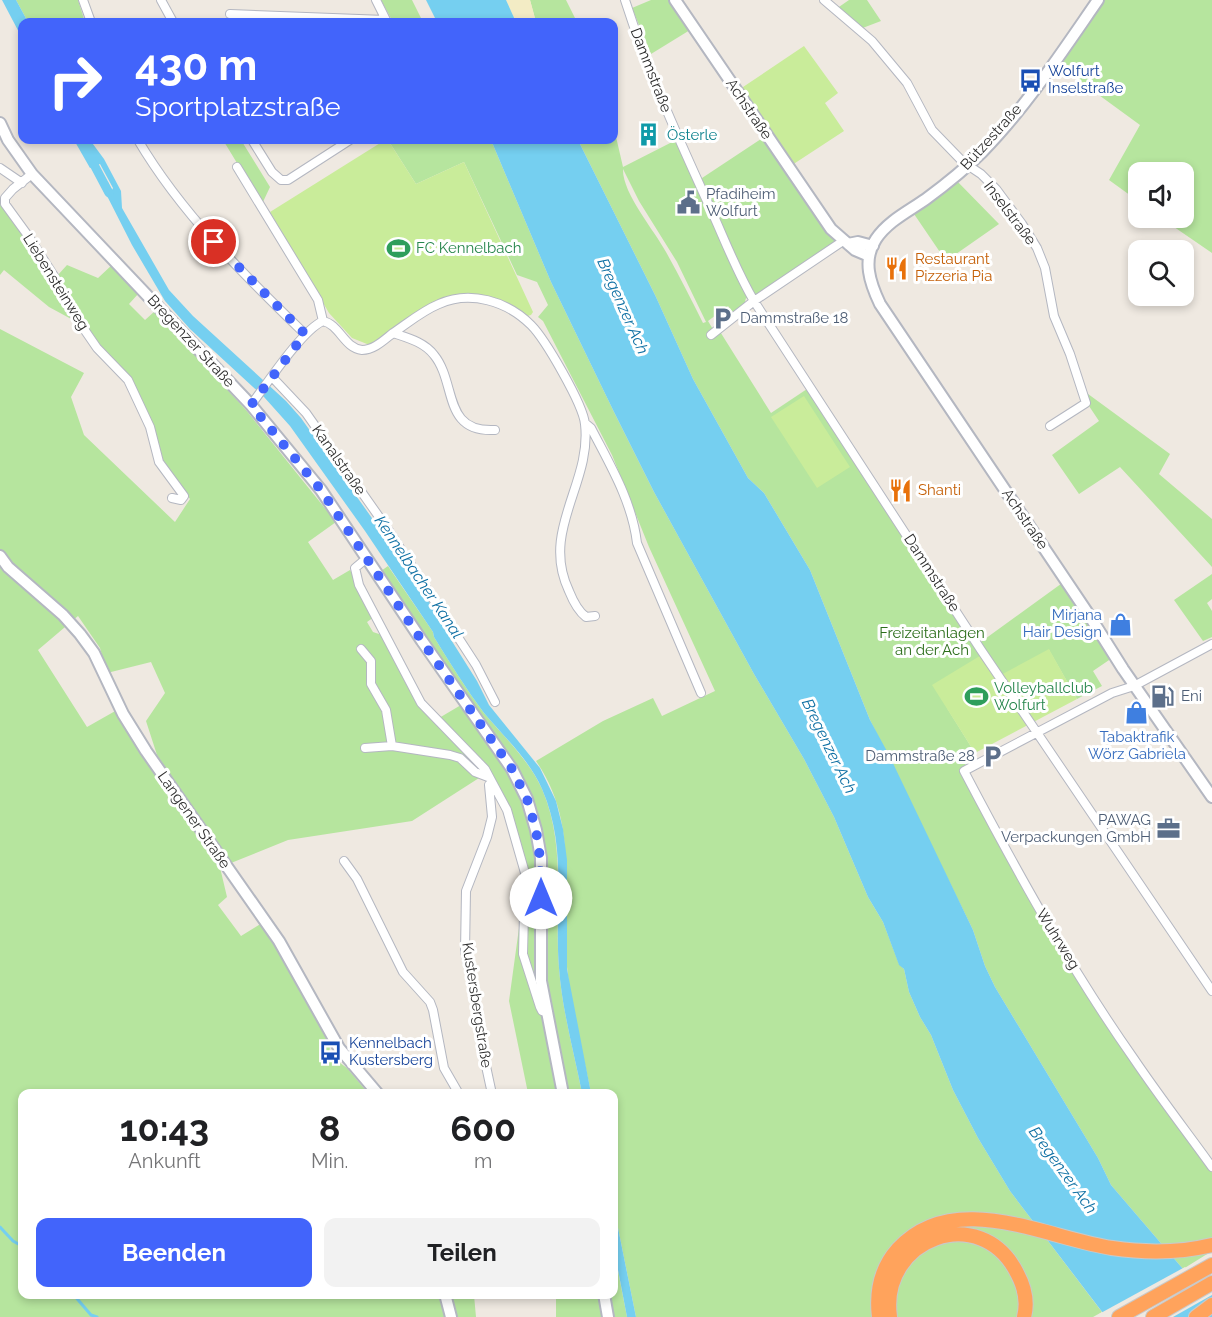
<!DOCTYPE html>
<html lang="de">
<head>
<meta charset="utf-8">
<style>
  :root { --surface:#fff; --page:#f2f2f2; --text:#202124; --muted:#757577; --accent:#4264fb }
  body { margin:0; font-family:Raleway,sans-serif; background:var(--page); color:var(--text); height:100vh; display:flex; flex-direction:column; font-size:22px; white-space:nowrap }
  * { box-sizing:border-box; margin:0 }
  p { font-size:20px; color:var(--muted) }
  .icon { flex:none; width:33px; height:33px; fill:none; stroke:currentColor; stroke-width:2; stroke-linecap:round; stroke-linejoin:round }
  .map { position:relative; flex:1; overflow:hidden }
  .sheet { position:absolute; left:18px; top:1089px; width:600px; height:210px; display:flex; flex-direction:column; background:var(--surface); border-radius:12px; box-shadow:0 3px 9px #0003 }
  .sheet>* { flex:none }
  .banner { position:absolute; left:18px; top:18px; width:600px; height:126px; border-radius:12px; box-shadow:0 3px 9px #0003; background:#4264fb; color:#fff; overflow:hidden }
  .tools { position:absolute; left:1128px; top:162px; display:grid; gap:12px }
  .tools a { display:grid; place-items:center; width:66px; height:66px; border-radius:12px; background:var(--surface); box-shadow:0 3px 9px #0003; font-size:30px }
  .pin { position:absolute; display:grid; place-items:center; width:51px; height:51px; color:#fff; margin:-26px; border:3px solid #fff; border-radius:50%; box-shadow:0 2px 6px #0007 }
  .me { position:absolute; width:66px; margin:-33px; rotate:0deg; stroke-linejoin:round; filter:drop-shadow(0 0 4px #0008) }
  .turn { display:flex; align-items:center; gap:21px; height:126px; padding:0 18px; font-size:27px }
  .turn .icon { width:78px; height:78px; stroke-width:2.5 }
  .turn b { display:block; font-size:42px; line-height:51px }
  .eta { display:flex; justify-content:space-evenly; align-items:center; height:102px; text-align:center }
  .eta b { font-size:36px; font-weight:700; line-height:42px }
  .primary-button { display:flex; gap:12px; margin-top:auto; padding:12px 18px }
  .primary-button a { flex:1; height:69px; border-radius:12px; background:var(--accent); color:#fff; font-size:24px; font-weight:700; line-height:69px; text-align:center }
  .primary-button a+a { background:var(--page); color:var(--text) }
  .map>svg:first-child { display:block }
  .green { fill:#b6e59e; fill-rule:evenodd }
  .sand { fill:#f3ecc5 }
  .pitch { fill:#c9ec9a }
  .water { fill:#75cff0 }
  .pier { fill:#efe9e1 }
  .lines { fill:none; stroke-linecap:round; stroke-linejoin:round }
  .stream { stroke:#75cff0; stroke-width:3 }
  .canal { stroke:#75cff0; stroke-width:9 }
  .minor-casing { stroke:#b4b7c1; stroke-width:10 }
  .secondary-casing { stroke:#b4b7c1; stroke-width:14 }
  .motorway-casing { stroke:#c9c9c9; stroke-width:16 }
  .minor { stroke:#fff; stroke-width:8 }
  .secondary { stroke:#fff; stroke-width:10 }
  .motorway { stroke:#ffa35c; stroke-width:14 }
  .route { stroke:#4264fb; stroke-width:10; stroke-dasharray:0 18 }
  .labels { text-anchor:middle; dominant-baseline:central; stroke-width:6; stroke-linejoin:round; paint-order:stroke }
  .street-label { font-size:15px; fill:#2e2e2e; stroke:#fff }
  .transit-label { font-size:15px; fill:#164399; stroke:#fff; text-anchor:start }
  .culture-label { font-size:15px; fill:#0d838f; stroke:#fff; text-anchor:start }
  .service-label { font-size:15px; fill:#4e5e75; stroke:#fff; text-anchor:start }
  .leisure-label { font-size:15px; fill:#27864d; stroke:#fff; text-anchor:start }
  .food-label { font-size:15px; fill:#c56008; stroke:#fff; text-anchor:start }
  .shop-label { font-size:15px; fill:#366cbe; stroke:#fff; text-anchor:end }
  .park-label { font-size:15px; fill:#2c6e1b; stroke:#fff }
  .water-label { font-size:16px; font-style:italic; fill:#0d6fa3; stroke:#fff }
</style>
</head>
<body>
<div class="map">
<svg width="1212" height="1317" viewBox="0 0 1212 1317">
  <rect width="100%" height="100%" fill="#efe9e1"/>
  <!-- green -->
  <path class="green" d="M16 0H78L85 22H28Z
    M381 0H412L423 22H393Z
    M530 0H566L577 22H536Z
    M651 0H670L690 30 651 54 632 8Z
    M849 0H867L881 21 860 29 836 9Z
    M1098 0H1212V253L1161 218H1184V172H1138V201L1109 180 1140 125 1055 63Z
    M614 128 623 167 678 139 699 180 767 135 843 241 754 301 746 298 743 309 735 315 728 306 708 321 714 331 719 330 771 413 810 387 978 644 1065 581 1115 656 1093 671 1102 686 1077 699 1049 650 947 708 975 753 967 758 964 771 992 828 1124 1045 1212 1166V1251L1183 1269 1111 1185 1098 1158 995 987 985 966 973 930 870 720 810 570 764 493 748 478 693 379 656 297 578 140H614ZM623 169 639 201 677 262 706 322 703 323C691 299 679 275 666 252 654 230 622 193 623 169Z
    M223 140H241L270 187 262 204Z
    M388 140H491L551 282 614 412 654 492 754 674 804 759 834 817 868 897 883 922 899 964 904 969 909 992 920 1017 931 1035 953 1090 978 1138 1010 1191 1102 1312 1093 1317H1028C1031 1302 1029 1287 1022 1272 996 1214 913 1219 889 1276 884 1289 884 1303 886 1317H883C877 1273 905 1234 949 1226 963 1223 977 1227 990 1227L991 1215C926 1206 867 1248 874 1317H636L614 1208V1094L591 1093C583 1052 571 1009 567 967 560 895 581 826 536 761L603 721 653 698 662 716 715 691 649 547 612 455 543 321 538 317 548 305 537 282 517 275 464 162 416 184Z
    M955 179 999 224 946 261 912 211Z
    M0 204 57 276 67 265 98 278 113 264 139 293 129 304 145 320 155 311 246 410 336 522 308 542 333 580 350 570 374 617 367 622 373 632 382 635 406 684 420 705 484 772 479 778 412 821 288 840 231 863 157 755 146 721 165 693 151 662 107 673 100 648 78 616 38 650 87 727 117 710 218 859 227 897 218 905 241 936 262 923 277 945 330 1046 329 1055 347 1068 368 1093 22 1094V1294L474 1295 476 1317H0V329L84 373 71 397 84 435 175 522 190 499 162 461 130 378 99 346 86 327 49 307 4 270 0 275Z
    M1084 391 1170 454 1159 474 1212 519V567L1120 467 1079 494 1052 455 1099 421 1087 403Z
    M388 566 433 632 434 637C450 663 466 689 484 713 504 737 529 760 542 789 567 847 554 907 559 968 562 1010 574 1052 582 1093H568L546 986 539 827 457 684 381 571Z
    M1212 574V599L1207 603 1212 611V637L1203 641 1174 600Z
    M461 705 507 770 528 818 536 858 537 980 559 1093H528L509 1001 519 928 528 909 526 872 515 834 489 777 439 718Z
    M963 1239 987 1247 1011 1271 1020 1301 1018 1317H895L898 1277 928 1246Z
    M614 1250 627 1317H613L608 1295 614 1294Z
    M556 1295H599L604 1317H556Z"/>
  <!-- sand -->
  <path class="sand" d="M506 0H530L536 22H516Z"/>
  <!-- pitch -->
  <path class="pitch" d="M804 46 838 93 825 103 844 131 789 167 741 94 743 87Z
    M385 140H388L416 184 464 162 533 312 531 315 524 317 499 301 455 297 372 346 352 338 329 313 270 212Z
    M804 396 850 467 817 488 771 417Z
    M1049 649 1077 699 975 753 932 685 983 654 999 676Z"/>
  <!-- water -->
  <path class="water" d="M2 0H16L28 22H22V38Z
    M426 0H506L516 22H437Z
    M74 140H90L104 159 121 191 122 208 169 290 193 316 286 401 301 418 391 545 440 618 443 627 477 681 489 705 540 768 556 801 563 829 567 860V969L591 1093H582C574 1052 562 1010 559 968 554 906 568 849 542 789 529 759 504 737 484 713 466 689 450 663 434 637L433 632 365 531 290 426 264 397 190 329 165 301 132 245 102 186 108 182 112 190 113 188 100 164 90 168Z
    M491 140H578L656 297 693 379 748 478 764 493 810 570 870 720 889 755 973 930 985 966 995 987 1098 1158 1111 1185 1183 1269 1212 1293V1317H1106L1010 1191 978 1138 953 1090 931 1035 920 1017 909 992 904 969 899 965 883 922 868 897 834 817 804 759 754 674 654 492 614 412 551 282Z
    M614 1208 636 1317H627L614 1249Z"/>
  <!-- pier -->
  <path class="pier" d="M1185 1267 1212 1289V1295L1173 1317H1102L1099 1314Z"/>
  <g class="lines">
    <!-- stream -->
    <path class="stream" d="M0 1227 13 1241 22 1246
      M73 1294 91 1315 97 1317"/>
    <!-- canal -->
    <path class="canal" d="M81 140 109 193"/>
    <defs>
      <path id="minor" d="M83 0 91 22
        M161 0 173 22
        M376 0 387 22
        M625 0C647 69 677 135 707 201 723 235 735 269 754 301L981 650 1212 991
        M824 0 872 41 907 83 932 130 963 162 981 174 996 189 1022 224 1037 248 1045 268 1054 316 1070 354 1086 403 1050 426
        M230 14 385 20
        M138 140C181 213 244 275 305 334
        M252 140 272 172 281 180H288L350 140
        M237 167 318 300 323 321
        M0 168 22 183
        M32 174 13 189 5 198V204L29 237 54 276 64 300 97 348 128 380 150 427 159 462 184 496 181 500 172 498
        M393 333C408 338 424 342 434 355 457 383 442 433 495 430
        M711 335 754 301 843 241
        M272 377 306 413 389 531 476 665 495 702
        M251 405C266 385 302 330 323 321 340 325 344 348 362 350 374 350 384 340 393 333 408 323 422 311 439 304 470 290 507 301 531 325 545 339 583 404 585 424 592 484 540 530 569 591 573 601 578 611 586 617L595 616
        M585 423 591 428C610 465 632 501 637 543L701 693
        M367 558 355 568 359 585 421 703 485 769 507 810 525 873 523 954 540 1007 542 1011 548 1013
        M1212 644 1134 686 1112 693 964 771C1016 870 1070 968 1134 1059 1159 1096 1186 1131 1212 1167
        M361 649 371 661V684L386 710 392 746
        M365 748 392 746 450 755 460 758 475 772 488 777
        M489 785 492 817 487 837 466 891 465 951 474 991 481 1043 492 1094
        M344 861 357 879 403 972 430 1002 433 1010 444 1068 459 1094"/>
      <path id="secondary" d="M675 0 831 229 855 250 869 256
        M1098 0C1062 52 1026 107 982 152 965 169 945 185 926 199 909 211 888 221 876 239 862 260 870 283 880 304L1089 615 1123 669 1212 797
        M0 123 8 140 32 174 251 405 321 490 422 641 512 769 527 799 536 830 541 858V981L563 1094
        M848 244 858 242 873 246
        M0 556 8 567 63 615 80 634 94 653 123 714 146 751 279 941 339 1048 378 1094
        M445 1294 451 1317
        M604 1294 608 1317"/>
      <path id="motorway" d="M879 1317C876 1292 881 1268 898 1249 954 1188 1046 1238 1112 1248 1146 1253 1179 1253 1212 1245
        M890 1317C879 1238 981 1201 1017 1273 1024 1286 1028 1302 1024 1317
        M1119 1317 1212 1265
        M1153 1317 1212 1283
        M1196 1317 1212 1305"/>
    </defs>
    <!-- minor casing -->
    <use href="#minor" class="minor-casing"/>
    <!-- secondary casing -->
    <use href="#secondary" class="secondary-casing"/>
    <!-- motorway casing -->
    <use href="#motorway" class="motorway-casing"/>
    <!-- minor -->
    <use href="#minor" class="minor"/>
    <!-- secondary -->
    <use href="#secondary" class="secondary"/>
    <!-- motorway -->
    <use href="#motorway" class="motorway"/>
  </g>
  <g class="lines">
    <!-- route -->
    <path class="route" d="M214 242 305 334 251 405 321 490 422 641 512 769 527 799 536 830 540 858 541 898"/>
  </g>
  <!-- icons -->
  <defs>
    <symbol id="bus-bare" viewBox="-9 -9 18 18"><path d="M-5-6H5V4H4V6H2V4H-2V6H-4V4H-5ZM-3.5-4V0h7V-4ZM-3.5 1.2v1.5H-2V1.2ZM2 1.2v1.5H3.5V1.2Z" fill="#1a4fb4" stroke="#fff" stroke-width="2.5" paint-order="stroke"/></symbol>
    <symbol id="building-bare" viewBox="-9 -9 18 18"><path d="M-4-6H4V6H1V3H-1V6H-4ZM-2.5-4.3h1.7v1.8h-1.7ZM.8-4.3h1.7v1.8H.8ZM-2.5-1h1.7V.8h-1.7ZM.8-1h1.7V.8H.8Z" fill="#0f9aa8" stroke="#fff" stroke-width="2.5" paint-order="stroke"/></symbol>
    <symbol id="civic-bare" viewBox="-9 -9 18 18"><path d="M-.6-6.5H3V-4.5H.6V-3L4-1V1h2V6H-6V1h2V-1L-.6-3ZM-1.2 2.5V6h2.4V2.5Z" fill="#5c6f8a" stroke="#fff" stroke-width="2.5" paint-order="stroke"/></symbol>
    <symbol id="stadium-bare" viewBox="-9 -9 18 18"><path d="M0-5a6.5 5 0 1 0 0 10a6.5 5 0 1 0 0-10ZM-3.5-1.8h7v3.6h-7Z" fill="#2e9e5b" stroke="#fff" stroke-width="2.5" paint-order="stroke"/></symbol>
    <symbol id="restaurant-bare" viewBox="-9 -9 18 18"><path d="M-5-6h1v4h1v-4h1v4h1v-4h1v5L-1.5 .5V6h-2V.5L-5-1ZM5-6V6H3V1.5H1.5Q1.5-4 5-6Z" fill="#e8710a" stroke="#fff" stroke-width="2.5" paint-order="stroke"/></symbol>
    <symbol id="parking-bare" viewBox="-9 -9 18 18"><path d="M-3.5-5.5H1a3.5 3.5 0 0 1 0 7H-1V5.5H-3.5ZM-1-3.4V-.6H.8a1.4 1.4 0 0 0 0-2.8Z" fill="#5c6f8a" stroke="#fff" stroke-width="2.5" paint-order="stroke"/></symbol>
    <symbol id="shop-bare" viewBox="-9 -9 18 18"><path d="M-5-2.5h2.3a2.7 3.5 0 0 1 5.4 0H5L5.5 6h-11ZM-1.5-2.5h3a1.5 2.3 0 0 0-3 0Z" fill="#3f7fe0" stroke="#fff" stroke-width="2.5" paint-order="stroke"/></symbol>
    <symbol id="fuel-bare" viewBox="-9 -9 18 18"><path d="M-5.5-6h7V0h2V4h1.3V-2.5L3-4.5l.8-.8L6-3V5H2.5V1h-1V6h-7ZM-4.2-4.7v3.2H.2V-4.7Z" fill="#5c6f8a" stroke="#fff" stroke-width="2.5" paint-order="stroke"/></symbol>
    <symbol id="office-bare" viewBox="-9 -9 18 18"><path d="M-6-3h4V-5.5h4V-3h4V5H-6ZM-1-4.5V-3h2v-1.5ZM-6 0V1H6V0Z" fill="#5c6f8a" stroke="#fff" stroke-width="2.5" paint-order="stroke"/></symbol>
  </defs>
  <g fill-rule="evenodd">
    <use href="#bus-bare" x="1014" y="64" width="33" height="33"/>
    <use href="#building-bare" x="632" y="118" width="33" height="33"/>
    <use href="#civic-bare" x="672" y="186" width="33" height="33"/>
    <use href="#stadium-bare" x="382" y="232" width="33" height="33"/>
    <use href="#restaurant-bare" x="880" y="252" width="33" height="33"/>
    <use href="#parking-bare" x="706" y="302" width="33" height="33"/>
    <use href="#restaurant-bare" x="884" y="474" width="33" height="33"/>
    <use href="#shop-bare" x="1104" y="608" width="33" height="33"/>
    <use href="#fuel-bare" x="1146" y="680" width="33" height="33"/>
    <use href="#stadium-bare" x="960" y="680" width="33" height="33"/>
    <use href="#shop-bare" x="1120" y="696" width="33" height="33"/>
    <use href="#parking-bare" x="976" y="740" width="33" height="33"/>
    <use href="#office-bare" x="1152" y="812" width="33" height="33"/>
    <use href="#bus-bare" x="314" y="1036" width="33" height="33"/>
  </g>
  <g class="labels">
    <!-- street labels -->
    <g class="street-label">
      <text transform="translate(651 70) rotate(69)">Dammstraße</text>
      <text transform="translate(749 109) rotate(56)">Achstraße</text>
      <text transform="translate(991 137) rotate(-48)">Bützestraße</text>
      <text transform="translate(1010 213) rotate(53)">Inselstraße</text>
      <text transform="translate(56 282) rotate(58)">Liebensteinweg</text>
      <text transform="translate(191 341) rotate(47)">Bregenzer Straße</text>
      <text transform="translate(339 460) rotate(55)">Kanalstraße</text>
      <text transform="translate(1025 519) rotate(56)">Achstraße</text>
      <text transform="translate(932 573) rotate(57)">Dammstraße</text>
      <text transform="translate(194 820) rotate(55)">Langener Straße</text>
      <text transform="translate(1058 939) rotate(58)">Wuhrweg</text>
      <text transform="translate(477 1005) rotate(81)">Kustersbergstraße</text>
    </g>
    <!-- transit labels -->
    <g class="transit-label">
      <text x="1048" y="71">Wolfurt<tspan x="1048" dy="17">Inselstraße</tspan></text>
      <text x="349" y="1043">Kennelbach<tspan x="349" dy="17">Kustersberg</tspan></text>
    </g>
    <!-- culture labels -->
    <g class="culture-label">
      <text x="667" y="135">Österle</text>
    </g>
    <!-- service labels -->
    <g class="service-label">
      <text x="706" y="194">Pfadiheim<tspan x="706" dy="17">Wolfurt</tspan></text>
      <text x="740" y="318">Dammstraße 18</text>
      <text x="1181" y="696">Eni</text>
      <text x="975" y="756" text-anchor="end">Dammstraße 28</text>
      <text x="1151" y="820" text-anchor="end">PAWAG<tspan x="1151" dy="17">Verpackungen GmbH</tspan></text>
    </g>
    <!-- leisure labels -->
    <g class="leisure-label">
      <text x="416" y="248">FC Kennelbach</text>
      <text x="994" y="688">Volleyballclub<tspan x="994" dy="17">Wolfurt</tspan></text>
    </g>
    <!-- food labels -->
    <g class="food-label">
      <text x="915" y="259">Restaurant<tspan x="915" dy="17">Pizzeria Pia</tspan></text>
      <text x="918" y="490">Shanti</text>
    </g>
    <!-- shop labels -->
    <g class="shop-label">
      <text x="1102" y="615">Mirjana<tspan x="1102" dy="17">Hair Design</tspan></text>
      <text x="1137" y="737" text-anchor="middle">Tabaktrafik<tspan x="1137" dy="17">Wörz Gabriela</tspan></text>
    </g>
    <!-- park labels -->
    <g class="park-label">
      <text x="932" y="633">Freizeitanlagen<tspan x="932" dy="17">an der Ach</tspan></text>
    </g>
    <!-- water labels -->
    <g class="water-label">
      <text transform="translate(623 306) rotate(66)">Bregenzer Ach</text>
      <text transform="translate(419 577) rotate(56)">Kennelbacher Kanal</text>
      <text transform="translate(829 746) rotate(64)">Bregenzer Ach</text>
      <text transform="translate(1063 1170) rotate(54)">Bregenzer Ach</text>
    </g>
  </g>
</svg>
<div class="tools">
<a><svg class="icon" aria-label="sound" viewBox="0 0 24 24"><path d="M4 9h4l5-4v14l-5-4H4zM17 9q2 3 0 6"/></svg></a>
<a><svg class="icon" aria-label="search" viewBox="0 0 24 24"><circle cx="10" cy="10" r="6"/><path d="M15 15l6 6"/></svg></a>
</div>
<div class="pin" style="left:214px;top:242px;background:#d93025"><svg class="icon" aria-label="arrive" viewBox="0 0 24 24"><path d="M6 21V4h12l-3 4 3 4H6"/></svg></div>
<svg class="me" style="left:541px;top:898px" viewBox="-20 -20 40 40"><circle r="19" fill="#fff"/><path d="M0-13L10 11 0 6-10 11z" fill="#4264fb"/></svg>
<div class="banner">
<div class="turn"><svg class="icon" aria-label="right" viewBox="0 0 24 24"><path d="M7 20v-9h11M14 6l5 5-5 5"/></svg><div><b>430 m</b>Sportplatzstraße</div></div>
</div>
<section class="sheet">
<div class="eta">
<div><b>10:43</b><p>Ankunft</p></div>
<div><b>8</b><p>Min.</p></div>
<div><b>600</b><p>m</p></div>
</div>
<div class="primary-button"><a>Beenden</a><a>Teilen</a></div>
</section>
</div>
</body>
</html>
